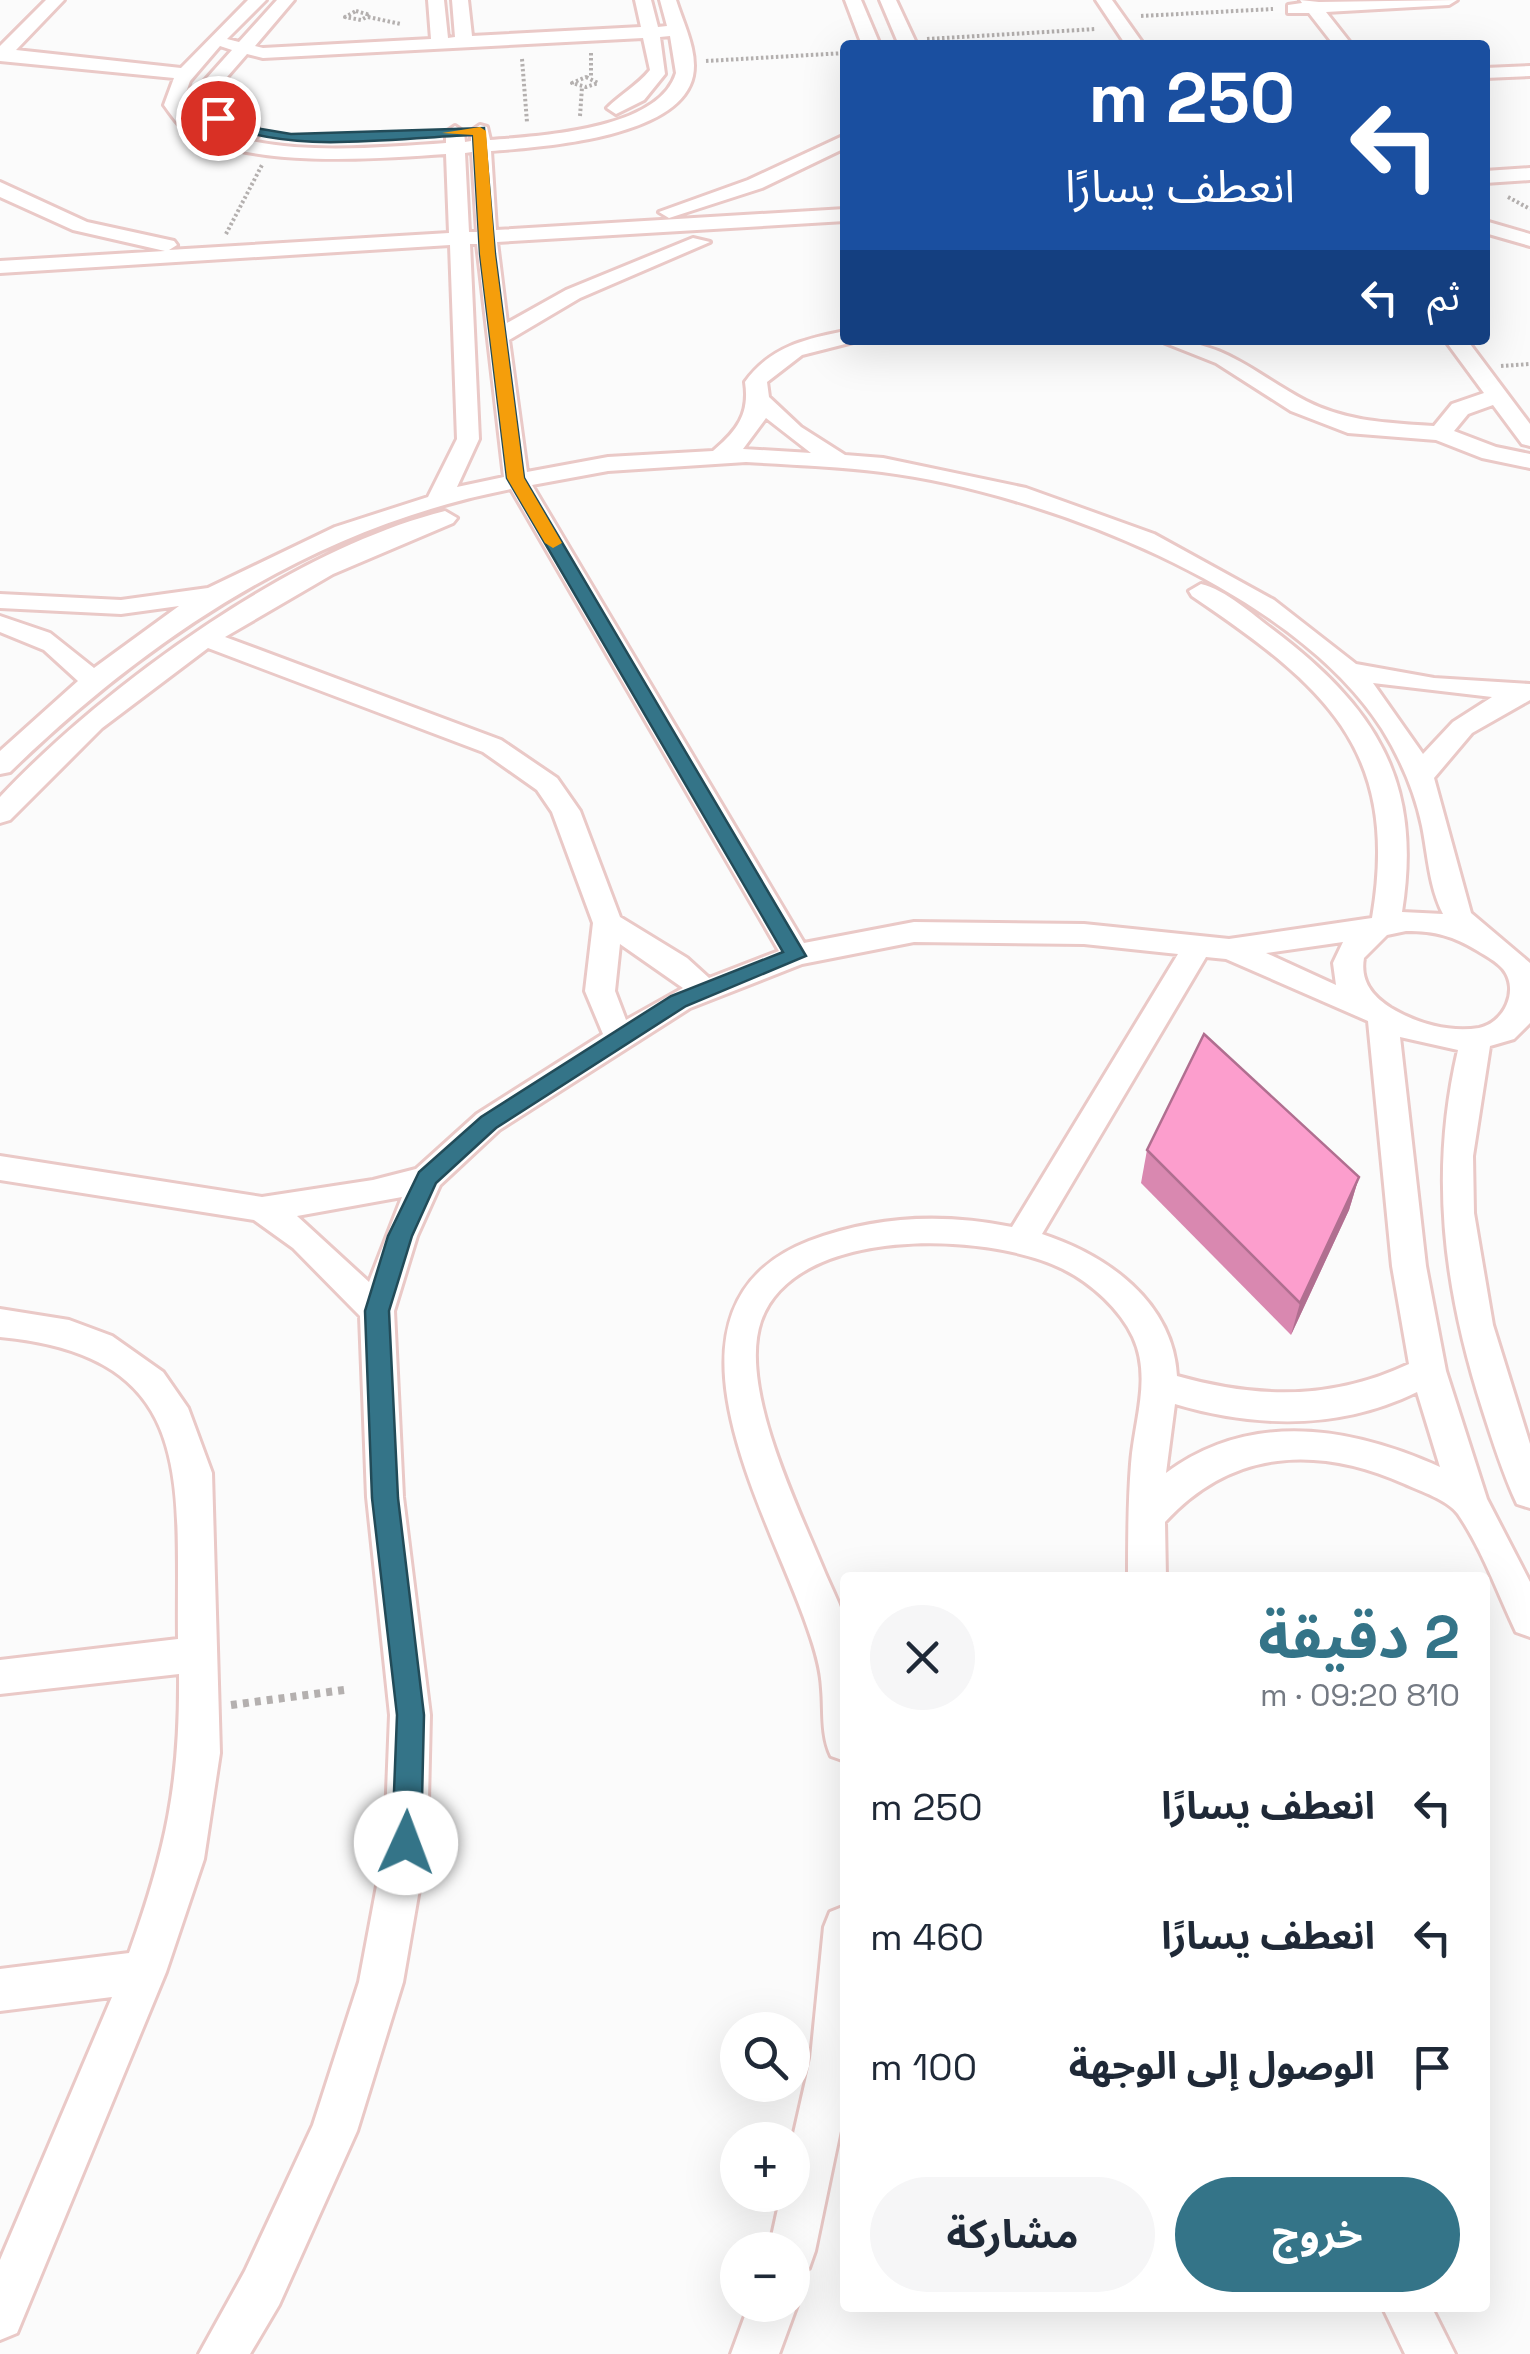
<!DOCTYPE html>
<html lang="ar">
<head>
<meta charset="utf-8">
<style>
  :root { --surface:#fff; --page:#f6f6f7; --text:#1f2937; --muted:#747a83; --accent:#347488 }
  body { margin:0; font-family:"Space Grotesk","Noto Sans Arabic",sans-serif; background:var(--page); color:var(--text); direction:rtl; height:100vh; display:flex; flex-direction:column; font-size:38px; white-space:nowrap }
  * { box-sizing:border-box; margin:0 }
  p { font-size:32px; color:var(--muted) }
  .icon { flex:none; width:55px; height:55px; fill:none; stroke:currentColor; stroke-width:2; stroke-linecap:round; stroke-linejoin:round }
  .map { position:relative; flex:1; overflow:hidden; direction:ltr }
  .details { position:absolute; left:840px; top:1572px; width:650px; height:740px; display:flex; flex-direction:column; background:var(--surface); border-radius:10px; box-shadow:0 10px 40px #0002; direction:rtl }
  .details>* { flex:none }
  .hud { position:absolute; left:840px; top:40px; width:650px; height:305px; border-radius:10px; box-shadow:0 10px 40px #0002; direction:rtl; background:#1a4fa0; color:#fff; overflow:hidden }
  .fabs { position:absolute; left:720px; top:2012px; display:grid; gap:20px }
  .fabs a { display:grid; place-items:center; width:90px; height:90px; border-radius:50%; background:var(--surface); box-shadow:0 10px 40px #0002; font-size:50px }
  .pin { position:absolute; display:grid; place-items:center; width:85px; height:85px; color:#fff; margin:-42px; border:5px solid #fff; border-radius:50%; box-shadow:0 2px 10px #0007 }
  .me { position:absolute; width:110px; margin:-55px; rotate:2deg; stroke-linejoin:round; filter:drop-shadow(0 0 8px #0008) }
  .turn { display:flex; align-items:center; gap:35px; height:210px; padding:0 30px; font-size:45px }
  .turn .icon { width:130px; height:130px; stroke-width:2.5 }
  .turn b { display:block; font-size:70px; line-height:85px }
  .then { display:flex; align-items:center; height:95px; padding:0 30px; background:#0003; gap:20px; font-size:38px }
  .round { display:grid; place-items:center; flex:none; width:105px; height:105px; border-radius:52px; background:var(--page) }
  .overview { display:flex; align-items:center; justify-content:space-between; height:170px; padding:0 30px }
  h1 { font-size:60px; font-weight:700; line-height:75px; color:var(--accent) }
  .cta { display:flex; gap:20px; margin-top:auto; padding:20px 30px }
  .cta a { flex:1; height:115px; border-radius:60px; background:var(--accent); color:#fff; font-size:40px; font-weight:700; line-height:115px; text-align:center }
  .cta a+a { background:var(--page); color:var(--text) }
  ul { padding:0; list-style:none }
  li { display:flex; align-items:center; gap:30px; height:130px; padding:0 30px }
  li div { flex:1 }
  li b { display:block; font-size:38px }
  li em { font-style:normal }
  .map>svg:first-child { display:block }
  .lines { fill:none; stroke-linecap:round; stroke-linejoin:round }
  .minor-casing { stroke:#eac9c7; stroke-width:6 }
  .path-far1 { stroke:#b4b0af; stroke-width:4; stroke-dasharray:2.5 2.5; stroke-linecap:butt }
  .path { stroke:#b4b0af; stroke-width:8; stroke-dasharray:6 6; stroke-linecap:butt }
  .minor { fill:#fff; fill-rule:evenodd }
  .wall { fill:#d988b0 }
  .shaded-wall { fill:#b06f90 }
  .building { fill:#fc9ecd; stroke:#b06f90; stroke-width:2.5 }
  .route { fill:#347488; stroke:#224b58; stroke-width:2.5 }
  .slow { fill:#f59e0b }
</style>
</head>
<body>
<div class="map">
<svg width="1530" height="2354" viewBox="0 0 1530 2354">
  <rect width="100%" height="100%" fill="#fbfbfb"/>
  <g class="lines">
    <defs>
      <path id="minor" d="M46 0H64L16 50 181 68 248 0H266L227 39 239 42 277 0H294L255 46 263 48 431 39 428 0H444L448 38 455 37 452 0H468L472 36 641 27 635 0H651L658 27 667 26 660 0H676C683 23 698 51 693 76 680 138 541 147 491 151L496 230 845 209V221L497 242 507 323 566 290 693 238 710 242 580 298 509 340 527 472 608 457 713 451C737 431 750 414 745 382 770 347 805 339 845 331V340L853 342 802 355 767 382 769 397 801 427 845 455 883 458 1026 488 1154 534 1274 600 1356 664 1434 678 1530 684V700L1472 733 1434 778 1471 913 1530 963V1023L1514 1039 1490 1046 1473 1156 1474 1213 1493 1325 1530 1444V1508L1517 1504C1503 1474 1493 1442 1483 1411 1444 1290 1429 1174 1458 1050L1400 1037 1426 1266 1446 1371 1487 1499 1530 1582V1637L1516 1632C1498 1594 1482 1549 1458 1514 1448 1500 1420 1491 1405 1484 1317 1445 1232 1449 1165 1522L1166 1578H1128C1128 1540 1128 1502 1131 1464 1134 1421 1152 1378 1133 1337 1120 1309 1091 1283 1063 1269 990 1232 795 1224 761 1321 738 1387 798 1507 823 1568 830 1586 842 1606 845 1625 852 1664 845 1720 845 1761L831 1756C821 1735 824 1711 822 1689 821 1668 815 1649 808 1629 770 1515 640 1307 809 1241 874 1216 944 1213 1012 1227L1178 954 1084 944 914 942 802 964 690 1008 499 1130 440 1185 417 1236 394 1311 403 1497 430 1715 427 1843 403 1982 357 2131 279 2305 250 2354H199L245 2271 313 2125 359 1982 385 1843 390 1715 367 1497 360 1316 293 1248 254 1220 0 1180V1156L262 1197 373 1180 416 1169 477 1114 603 1034 585 991 593 923 552 812 537 790 483 752 208 648 102 728 10 820 0 823V797C106 684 293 549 445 511L457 518 453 523 333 574 225 637 501 740 557 778 580 811 620 917 687 958 709 978 779 951 511 489C315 527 150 636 10 772L0 774V751L78 681 44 650 0 632V616L50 633 94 668 179 606 121 614 0 608V594L121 600 208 588 335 527 428 497 457 439 450 245 0 273V261L165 251 73 230 0 197V182L87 222 174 241 177 245 169 250 449 233 446 154C372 159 257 168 190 134 180 129 171 114 164 105L174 78 0 61V46ZM670 36 676 73C659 130 539 136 490 140L487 127 480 125 471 131V141L465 142 464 132 455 126 446 132V143C371 148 274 158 204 126 195 122 189 112 182 104L190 81 220 46 232 50 198 88 196 101C206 123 234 140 258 136V128L220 110 213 93 247 54 263 58 643 38 650 70C637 86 621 94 607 108L616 114 644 100 665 74 660 37ZM472 152 477 232H469L465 153ZM470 244H477L504 477 457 487 479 439ZM766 418 811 453 743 449ZM746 462C791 465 837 466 882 472 1041 492 1292 588 1382 729 1400 758 1415 792 1422 826 1428 856 1429 886 1443 914L1402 912C1423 780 1375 707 1272 629 1252 614 1226 590 1201 584L1189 591 1192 596C1323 685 1401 748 1372 918L1229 939 1084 924 914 922 804 943 532 485 608 471ZM1373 683 1492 697 1453 722 1423 754ZM1406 931C1436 931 1453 936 1478 951 1486 956 1496 961 1503 969 1520 990 1504 1023 1479 1028 1449 1033 1416 1023 1391 1008 1372 996 1360 981 1364 958L1387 935ZM1343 942 1333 963 1336 985 1266 953ZM620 944 683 988 626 1020 615 991ZM1206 957 1226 959 1368 1021 1392 1266 1409 1364C1333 1400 1258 1399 1177 1376 1173 1301 1106 1255 1042 1234ZM402 1197 369 1282 297 1216ZM1417 1392 1440 1467C1351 1427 1251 1410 1166 1473L1175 1404C1257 1428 1339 1430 1417 1392Z
        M845 0H861L880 45H862Z
        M880 0H896L917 45H899Z
        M1096 0H1112L1144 45H1126Z
        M1300 0 1319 2 1457 0 1449 5 1326 12 1352 45H1334L1309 13H1288V5L1302 3Z
        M1530 66V76L1485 78V68Z
        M845 135V148L762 188 669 218 659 212 748 180Z
        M1530 168V180L1485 183V171Z
        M1485 221 1530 234V246L1485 233Z
        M1158 340C1225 340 1251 372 1306 401 1347 422 1389 423 1434 426L1452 404 1484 393 1445 340H1467L1530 424V446L1522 444 1493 405 1468 414 1454 431 1496 447 1530 454V468L1482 458 1436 440 1348 433 1291 411 1216 363Z
        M0 1309 69 1320 112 1336 163 1372 188 1408 212 1473 220 1753 204 1859 166 1972 17 2333 0 2340V2260L112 1997 0 2011V1969L129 1953C166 1850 180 1784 179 1674L0 1694V1660L178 1639C176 1482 200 1356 0 1337Z
        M845 1906V2107L815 2251 809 2268 792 2274V2250H769L781 2195H792V2142L811 2058 824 1927 830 1912Z
        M792 2295 797 2305 779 2354H731L749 2305H792Z
        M1383 2308H1432L1455 2354H1405Z"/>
    </defs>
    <!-- minor casing -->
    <use href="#minor" class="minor-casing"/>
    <!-- path-far1 -->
    <path class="path-far1" d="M356 11 370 15 361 20 345 17Z
      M1141 16 1273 9
      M368 17 401 24
      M927 39 1096 29
      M591 53V77
      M522 59 527 122
      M706 61 845 53
      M586 77 598 83 586 87 572 83Z
      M580 116 582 87
      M1508 197 1530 209
      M226 234 262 165
      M1501 366 1530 364"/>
    <!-- path -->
    <path class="path" d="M231 1705 344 1690"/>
    <!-- minor -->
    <use href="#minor" class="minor"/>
  </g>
  <!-- wall -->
  <path class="wall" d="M1147 1150 1359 1177 1349 1210 1291 1335 1141 1183Z"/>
  <!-- shaded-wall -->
  <path class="shaded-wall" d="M1359 1177 1349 1210 1291 1335 1300 1303Z"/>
  <!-- building -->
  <path class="building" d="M1204 1034 1359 1177 1300 1303 1147 1150Z"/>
  <!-- route -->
  <path class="route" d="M218 114 249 127 291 134 484 128 495 254 524 478 806 956 686 1006 496 1128 436 1183 412 1236 389 1311 398 1498 424 1715 421 1843 416 1852 406 1856 396 1852 392 1843 397 1715 372 1498 365 1311 388 1236 419 1172 481 1117 671 996 783 952 507 478 480 254 473 135C388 138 293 156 213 121Z"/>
  <!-- slow -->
  <path class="slow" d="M480 127 486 131 495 254 524 478 562 543 553 548 545 543 507 478 480 254 473 135 442 133Z"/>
</svg>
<div class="fabs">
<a><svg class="icon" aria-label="search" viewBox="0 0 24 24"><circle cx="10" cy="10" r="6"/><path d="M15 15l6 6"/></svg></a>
<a>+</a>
<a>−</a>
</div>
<div class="pin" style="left:218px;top:118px;background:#d93025"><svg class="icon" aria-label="arrive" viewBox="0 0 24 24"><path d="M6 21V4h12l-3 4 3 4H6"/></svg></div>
<svg class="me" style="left:406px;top:1843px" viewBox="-20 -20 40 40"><circle r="19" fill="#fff"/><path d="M0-13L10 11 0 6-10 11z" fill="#347488"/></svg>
<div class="hud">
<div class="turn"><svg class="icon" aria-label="left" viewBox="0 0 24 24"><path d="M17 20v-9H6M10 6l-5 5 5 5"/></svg><div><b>250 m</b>انعطف يسارًا</div></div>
<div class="then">ثم<svg class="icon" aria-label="left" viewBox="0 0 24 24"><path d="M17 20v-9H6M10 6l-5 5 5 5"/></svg></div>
</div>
<section class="details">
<div class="overview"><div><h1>2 دقيقة</h1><p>810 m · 09:20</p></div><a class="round"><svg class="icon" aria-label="close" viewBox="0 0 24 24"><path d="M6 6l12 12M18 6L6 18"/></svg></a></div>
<ul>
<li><svg class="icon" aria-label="left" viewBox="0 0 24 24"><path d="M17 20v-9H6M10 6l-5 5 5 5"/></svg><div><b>انعطف يسارًا</b></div><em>250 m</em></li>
<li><svg class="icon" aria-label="left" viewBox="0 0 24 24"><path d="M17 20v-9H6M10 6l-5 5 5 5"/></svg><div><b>انعطف يسارًا</b></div><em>460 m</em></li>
<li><svg class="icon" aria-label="arrive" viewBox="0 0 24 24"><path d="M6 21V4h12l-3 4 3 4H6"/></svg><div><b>الوصول إلى الوجهة</b></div><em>100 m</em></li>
</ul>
<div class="cta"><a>خروج</a><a>مشاركة</a></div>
</section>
</div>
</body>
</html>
